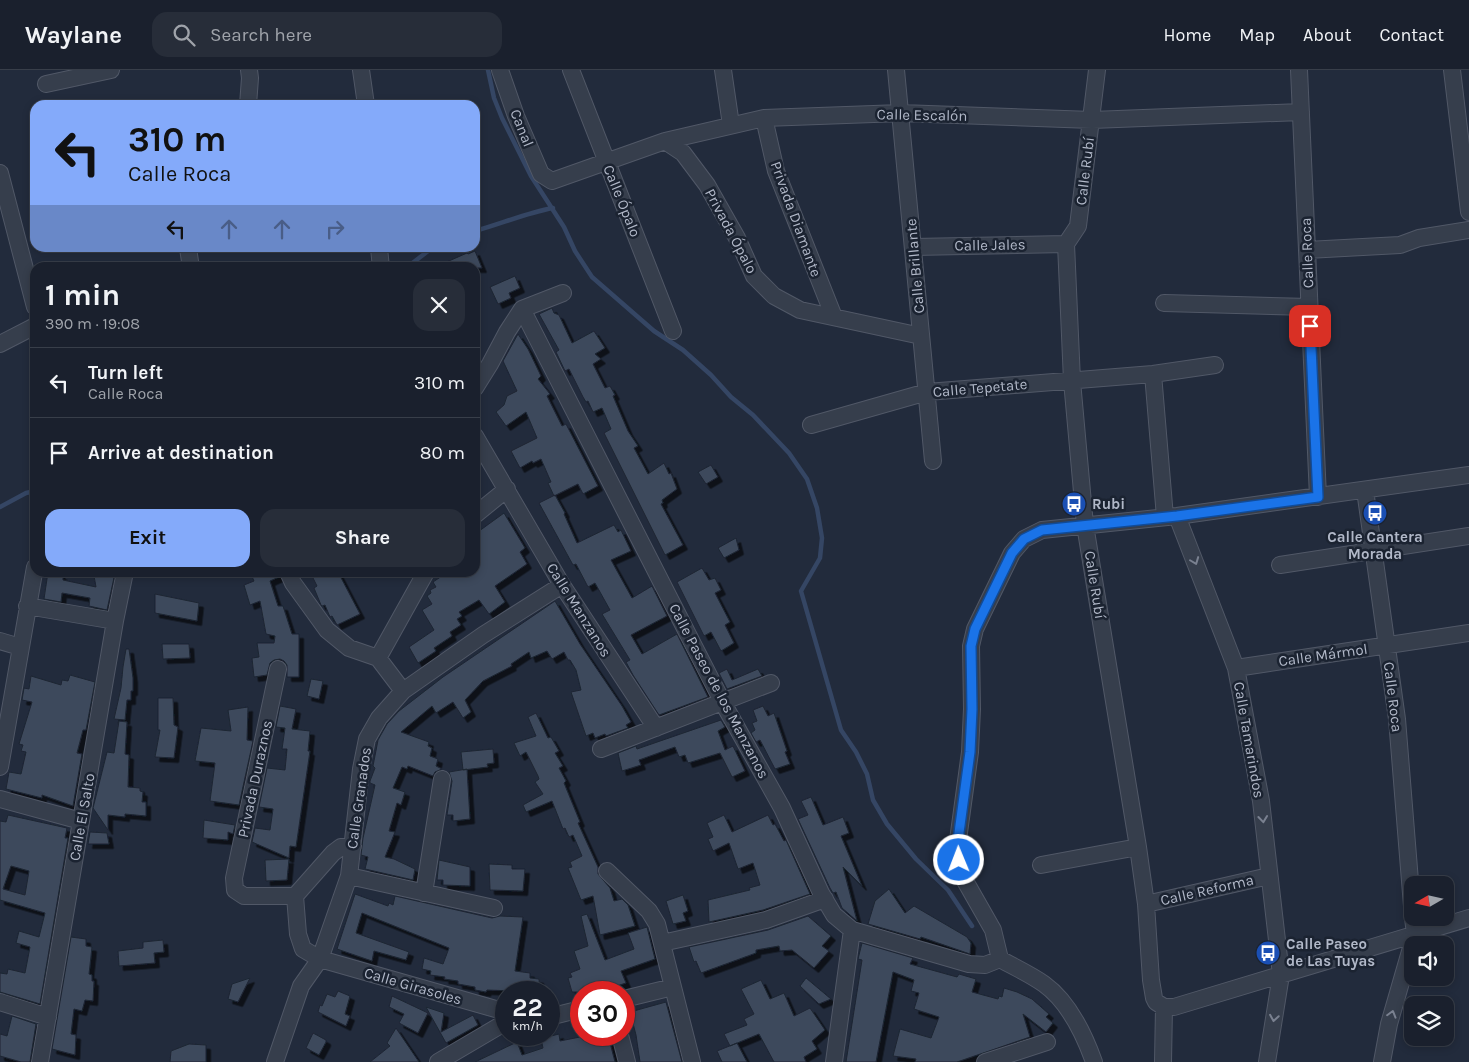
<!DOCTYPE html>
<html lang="en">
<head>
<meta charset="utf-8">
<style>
  :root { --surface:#1a202d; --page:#272d39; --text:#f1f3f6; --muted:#9fa3aa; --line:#383e49; --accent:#84aafa }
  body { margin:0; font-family:Karla,sans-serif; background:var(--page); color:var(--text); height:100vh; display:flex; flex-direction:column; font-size:19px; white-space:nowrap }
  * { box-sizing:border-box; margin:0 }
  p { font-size:16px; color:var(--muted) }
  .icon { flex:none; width:28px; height:28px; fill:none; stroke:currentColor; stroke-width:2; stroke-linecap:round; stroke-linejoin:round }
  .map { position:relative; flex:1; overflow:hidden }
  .drawer { position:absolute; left:30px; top:192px; width:450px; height:315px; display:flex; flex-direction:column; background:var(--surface); border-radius:15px; box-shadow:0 2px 8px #0003,0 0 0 1px var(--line) }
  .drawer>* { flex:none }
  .guide { position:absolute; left:30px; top:30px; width:450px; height:152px; border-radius:15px; box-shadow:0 2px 8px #0003,0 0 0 1px var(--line); background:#84aafa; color:#111; overflow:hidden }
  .needle { width:32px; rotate:261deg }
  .tools { position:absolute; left:1404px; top:806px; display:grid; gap:10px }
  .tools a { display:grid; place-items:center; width:50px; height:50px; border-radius:10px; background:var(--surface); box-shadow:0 2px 8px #0003,0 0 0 1px var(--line); font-size:25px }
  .speed { position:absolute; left:495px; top:911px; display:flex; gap:10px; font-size:25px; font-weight:700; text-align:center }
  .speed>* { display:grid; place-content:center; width:65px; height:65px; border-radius:50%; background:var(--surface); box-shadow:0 2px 8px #0003,0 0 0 1px var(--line); line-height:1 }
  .speed small { font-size:12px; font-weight:400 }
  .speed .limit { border:8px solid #d22; background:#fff; color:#111 }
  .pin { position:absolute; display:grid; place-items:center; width:42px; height:42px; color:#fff; margin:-21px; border-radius:10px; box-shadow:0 2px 8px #0006 }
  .me { position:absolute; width:55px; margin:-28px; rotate:359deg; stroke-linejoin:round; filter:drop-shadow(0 0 4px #0008) }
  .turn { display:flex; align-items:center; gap:18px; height:105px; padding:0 15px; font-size:22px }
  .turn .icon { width:65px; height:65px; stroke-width:2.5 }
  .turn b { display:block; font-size:35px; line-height:42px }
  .lanes { display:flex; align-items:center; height:48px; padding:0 15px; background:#0003; justify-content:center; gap:25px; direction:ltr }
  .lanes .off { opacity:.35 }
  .round { display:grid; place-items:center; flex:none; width:52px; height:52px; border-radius:15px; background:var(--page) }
  .headline { display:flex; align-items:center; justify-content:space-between; height:85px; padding:0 15px }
  h1 { font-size:30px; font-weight:700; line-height:38px }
  .cta { display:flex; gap:10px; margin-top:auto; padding:10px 15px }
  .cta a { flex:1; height:58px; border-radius:15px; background:var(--accent); color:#111; font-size:20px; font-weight:700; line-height:58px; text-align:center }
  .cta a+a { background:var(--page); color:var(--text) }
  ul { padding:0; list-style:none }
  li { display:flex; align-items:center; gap:15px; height:70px; padding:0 15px; border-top:1px solid var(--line) }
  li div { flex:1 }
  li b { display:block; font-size:19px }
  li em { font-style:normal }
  header { display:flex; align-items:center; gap:30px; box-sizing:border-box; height:70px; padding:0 25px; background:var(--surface); border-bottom:1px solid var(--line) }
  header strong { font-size:24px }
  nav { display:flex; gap:28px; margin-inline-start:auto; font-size:18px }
  .search { width:350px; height:45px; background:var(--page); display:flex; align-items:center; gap:12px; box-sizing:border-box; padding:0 18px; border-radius:15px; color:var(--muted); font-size:19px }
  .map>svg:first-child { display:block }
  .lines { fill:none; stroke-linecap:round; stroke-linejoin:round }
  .stream { stroke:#354664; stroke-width:4.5 }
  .building { fill:#3e495b; stroke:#1d2533; fill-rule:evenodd; filter:url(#shadow) }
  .minor-casing { stroke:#515867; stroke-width:18 }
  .minor { stroke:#363e4c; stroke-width:16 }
  .oneway { stroke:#7a8190 }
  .route-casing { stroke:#114b97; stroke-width:12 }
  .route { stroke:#1a73e8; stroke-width:9 }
  .labels { text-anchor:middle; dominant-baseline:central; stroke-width:5; stroke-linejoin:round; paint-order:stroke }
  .street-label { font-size:15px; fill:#b1b8c8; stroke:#1b2331 }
  .poi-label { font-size:15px; font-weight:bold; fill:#b1b8c8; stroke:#1b2331; text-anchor:start }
</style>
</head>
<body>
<header>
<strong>Waylane</strong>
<div class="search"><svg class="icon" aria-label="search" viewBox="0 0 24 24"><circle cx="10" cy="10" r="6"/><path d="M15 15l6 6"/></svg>Search here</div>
<nav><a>Home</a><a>Map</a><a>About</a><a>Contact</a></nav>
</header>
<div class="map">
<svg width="1469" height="992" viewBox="0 0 1469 992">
  <defs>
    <filter id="shadow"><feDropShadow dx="4.5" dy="4.5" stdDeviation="0" flood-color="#0009"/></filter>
  </defs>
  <rect width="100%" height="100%" fill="#222b3c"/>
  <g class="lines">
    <!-- stream -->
    <path class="stream" d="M488 0 494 28 502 48 531 106 564 157 575 181 592 207 654 261 683 280 711 305 731 327 753 345 789 383 807 409 817 438 822 468 820 488 801 521 841 660 856 682 867 704 873 730 887 754 916 789 948 820 972 856
      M475 161C501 154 526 143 553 138
      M406 198 432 178
      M0 437 26 423 35 421"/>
  </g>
  <!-- building -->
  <path class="building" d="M475 181 482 198H433L467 183 468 184Z
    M515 206 520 218 509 223 511 228 498 234 490 217Z
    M552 238 554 243 559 245 572 273 594 261 605 278 595 284 601 289 593 294 605 318 610 316 615 325 613 326 628 361 638 376 634 378 648 404 664 393 669 404 671 403 677 419 662 430 663 433 661 434 683 475 665 485 604 363 611 359 602 338 593 342 588 331 586 332 583 327 569 299 565 301 556 282 559 280 539 244Z
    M518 264 528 279 541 306 538 309 550 324 547 326 562 356 566 354 598 416 583 424 578 414 554 426 548 413 551 412 541 389 533 393 532 391 520 398 511 381 537 368 526 342 506 356 496 342 504 335 507 326 517 321 503 291Z
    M711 395 718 407 706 414 698 402Z
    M555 425 565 443 564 444 577 473 614 455 618 462 621 460 631 481 611 490 632 528 652 516 667 546 631 565 642 584 677 564 708 627 659 645 633 605 626 592 630 590 602 544 610 540 595 513 588 517 576 494 573 495 539 433Z
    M504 443 525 478 520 482 527 494 495 516 505 532 489 544 479 530 459 542 462 546 457 549 461 555 450 562 452 566 434 578 436 581 418 593 409 577 434 560 422 540 432 534 427 526 431 523 430 520 436 517 433 512 448 502H475V464Z
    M736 468 739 480 724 488 718 478Z
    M702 498 709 510 715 508 721 520 715 523 730 552 725 555 734 573 721 581 711 562 704 566 677 512Z
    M48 502H61L60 505 63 506V510L96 517 94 506 115 503 107 540 89 536 90 528 62 523 61 532 44 529Z
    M250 502H278L279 507 270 511 278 536H283L292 564H299V607H287V595L284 591 280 589 274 590 270 593 267 605 254 607 252 588 259 587 257 573H274L275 566 266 564 260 531 250 535 244 515 254 511Z
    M310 502H338L360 544 337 555 332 546 330 547 325 535 322 536 321 535 314 518 317 516Z
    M155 524 199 533 197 551 155 543Z
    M555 531 580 574 622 636 631 652 626 655 628 658 606 666 605 664 595 668 593 663 586 666 571 622 581 620 576 600 570 590H568L564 582 552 589 547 581 531 588 529 582 511 594 512 596 483 611 465 630 471 642 463 648 453 632 436 643 432 636 401 662 429 672 428 676 432 678 430 686 438 689 436 696 442 699 435 702 433 706 408 696 407 699 402 697 393 718 405 722 401 735 397 733 389 761 395 762 385 787 394 789 415 799 413 810 365 799 368 787 361 785 363 768 375 715 370 713V711L375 698 373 696 378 670 387 654 399 641 443 607Z
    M162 574H189L190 588 163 589Z
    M126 579H129L133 608V621H131V630H127L125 650 114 649 121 618 123 597Z
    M727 599 732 610 758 599 762 606 727 619 719 603Z
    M70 605 95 612 86 660H83L77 683 82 684 73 736 42 725V728L6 719 9 702 21 704 26 682 21 681 23 675 19 674 32 632 22 630 24 618 29 619 31 606 61 615 62 610 68 611Z
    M311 609 323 611 319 629 307 626Z
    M158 628H173L174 655 178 657 174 688 155 687 160 660H158Z
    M280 636 296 639 292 659 310 661 308 681H310L296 777 290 776 289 788 252 772 255 758 270 760 273 739 259 737 267 698 285 700 287 679H282L285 658 276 657Z
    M763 636 768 646 774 643 787 681 785 682 790 694 775 699 760 670 756 672 751 663 755 660 752 653 757 651 753 640Z
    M248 637 247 670 253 671 239 735 210 731 215 693 195 691 201 658 231 661 228 640Z
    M536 643 548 668 551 667 559 681 555 683 563 696 559 698 566 711 564 713 580 752 578 753 598 797V804L610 818 614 831 622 829 628 835 635 856 600 865 593 826 581 830 568 798 572 797 570 792 582 786 573 765 569 767 565 758 563 759 552 731 526 742 523 735 543 724 535 712 539 709 538 706 526 682 520 686 514 673 536 666 528 647Z
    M721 650 725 657 718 661 725 680 733 676 745 701 732 707 720 683 688 693 685 685 679 687 675 677 639 690 641 695 622 701 618 683 636 676 637 679Z
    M119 651 127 652 125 684 129 685 128 717 140 718V721L143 722 142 732H146V746L125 744V747L108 745V760L93 738 107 682 114 683Z
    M493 679 494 693 487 694 488 697 463 700 461 682Z
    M467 699 470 749 453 751V745H447L452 711 449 702Z
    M811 727 823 755 843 747 849 763 841 766 862 816 843 797 857 851 842 838 836 822 833 823 830 818 798 749 808 745 801 731Z
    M8 745 67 758 65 768H68L40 934 0 922V903L7 904 8 899 25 903 30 877 16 873 19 861 39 867 45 843 0 830V751L6 752ZM11 796 29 801 25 825 3 819Z
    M724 745 732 762 768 745 773 755 775 754 784 771 786 770 810 824 763 840 709 852 708 830 750 820 749 818 760 815 753 793 738 799 729 773 713 781 708 769 713 767 707 753Z
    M204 750 235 755 233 764 228 762V770L203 768Z
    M90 762 107 763 109 774H88Z
    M289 789 287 810 266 811 265 790Z
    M439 790 470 797V816L443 815V810H437Z
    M489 794 512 795V799H525L523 821 490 820Z
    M889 819 905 843 914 836 967 867 971 873 970 884 921 867 920 869 868 854 875 831Z
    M355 824 388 836 389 833 393 835 395 826 492 848 500 846 523 847 515 901 530 903V908L539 909 540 922 487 920 486 922 475 920V917L458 914V911L444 909 445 907 430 905 431 901 422 899 424 888 443 894 449 878 362 843 356 863 409 882 406 890 374 881 372 891 337 879Z
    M683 825 688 841 683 843 686 851 673 854 666 831Z
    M587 844 605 890 634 879 628 863 647 857 655 889 621 901 626 913 598 922H572L568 908 572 907 570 903 580 899 574 881 588 876 581 846Z
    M808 846 831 866 822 876 829 881 814 898 792 880 780 881 779 876 756 880V883L701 903 696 891 694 892 689 877 768 860Z
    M71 867 86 869V876L92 877 89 904 92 905V911H94L93 931 85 930 82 941 74 939 71 964 76 965 75 985 52 979Z
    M163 870 164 882 154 883 155 893 119 896 118 881 143 878V872Z
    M862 873 913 888 910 894 957 907 959 904 976 909 972 922 998 929 999 926 1002 927 1004 918 1017 922 1032 929 1049 944 1046 947 1053 953 1046 962 1023 944 1030 967 957 992H915L916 989 893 986 900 959 931 968 939 947 914 939 919 923 911 921 914 910 893 902 876 992H846L862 890 858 889Z
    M250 908 238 932 228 929 232 914Z
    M806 908 831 929 819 934 800 916Z
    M761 910 770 929 784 923 794 946 810 938 825 960 812 971 817 979 804 987 806 992H774L759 964 730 976 724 964 747 955 744 949 754 944 741 919Z
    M338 921 350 926 345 944 350 946 346 956 318 942 320 935 322 936 327 924 335 927Z
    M392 926 428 943 418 963 399 953 404 944 389 937Z
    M666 932 682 992H640L636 965 630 942Z
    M426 937 444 943 441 962 473 945 478 955 446 973Z
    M12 946 36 954 30 992H21L0 986V964L7 966Z
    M396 958 419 992H370L390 976 387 973Z
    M313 963 326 970V972L319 985 306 978Z
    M559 964 560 971 590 965H608L615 992H475L517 972 522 985 543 978 540 965 551 966Z
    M737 973 747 992H722L717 981Z
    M189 974 206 975V992H170L171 981Z"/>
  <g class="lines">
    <defs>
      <path id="minor" d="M361 0 366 35
        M500 0 516 46 541 104 552 111 665 71 764 48 901 43 1092 50 1301 42
        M571 0 673 261
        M723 0 731 55
        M896 0 933 391
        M1097 0 1078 156 1066 174 1072 311 1085 455 1138 777 1146 834 1151 910 1154 928 1156 932 1164 937
        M1299 0 1318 427
        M1452 0 1469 142
        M46 14 111 0
        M248 35 250 8 249 0
        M764 48 776 101 834 247
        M665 71 683 83 707 115 737 168 754 206 774 226 800 240 921 266
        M0 103 35 237
        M913 177 1066 174
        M188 178 191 198
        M379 178 381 198
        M1307 180 1400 175 1419 168 1469 160
        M1164 233 1309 237
        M522 239 723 633 782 738 821 823 834 845 852 860 969 894 985 895 1000 889
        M0 274 35 256
        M1153 304 1165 447
        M475 318 490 294 507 262 522 239 563 223
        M811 355 927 322 1153 304 1215 295
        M475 366 562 515 656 658
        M1365 420 1397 649 1412 836
        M475 445 507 419
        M1177 446 1236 598 1261 731 1281 905 1267 992
        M1280 495 1469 466
        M288 502 293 513 327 560 349 578 378 588 403 621
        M27 536 115 551
        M0 571 20 577
        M378 588 426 502
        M1236 598 1469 563
        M278 599 234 808 235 820 244 826H295
        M601 679 771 613
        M0 697 35 497
        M0 729 81 751
        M353 776 341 777 333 783 295 826 298 864 303 879 320 889 506 942
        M1041 795 1138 777
        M607 801 649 841 657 854 692 992
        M349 806 494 838
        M424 823 442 709
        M1146 834 1269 806
        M662 873 766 850 825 829
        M1000 889 993 860 964 809 959 790 958 770 970 682 972 639 971 576 975 559 1012 483 1024 469 1042 460 1177 446 1469 405
        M1000 889C1014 897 1030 904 1044 914 1069 932 1084 964 1094 992
        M624 929 673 917
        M0 932 48 947
        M1164 937H1174L1469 848
        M549 947 581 939
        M620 965 627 992
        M40 992 115 551 125 502
        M275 992 301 916 320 889 349 806 361 699 367 669 379 648 403 621 483 565 562 515
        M438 992 506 952
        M834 992 852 860
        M985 992 1047 972
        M1163 992 1164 937
        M1382 992 1389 954 1415 864 1413 848"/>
    </defs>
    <!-- minor casing -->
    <use href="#minor" class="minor-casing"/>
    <!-- minor -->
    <use href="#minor" class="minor"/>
  </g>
  <!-- one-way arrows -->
  <defs><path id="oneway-chevron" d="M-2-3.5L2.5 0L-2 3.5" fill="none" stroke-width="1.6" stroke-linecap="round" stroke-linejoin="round" transform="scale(1.25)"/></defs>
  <g class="oneway">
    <use href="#oneway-chevron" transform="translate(1195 491) rotate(69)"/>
    <use href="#oneway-chevron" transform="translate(1263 749) rotate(84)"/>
    <use href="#oneway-chevron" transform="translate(1392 944) rotate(-74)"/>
    <use href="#oneway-chevron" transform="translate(1274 948) rotate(99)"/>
  </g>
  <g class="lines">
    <defs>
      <path id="route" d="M959 790 958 770 970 682 972 639 971 576 975 559 1012 483 1024 469 1042 460 1177 446 1318 427 1310 256"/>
    </defs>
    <!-- route casing -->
    <use href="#route" class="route-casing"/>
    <!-- route -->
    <use href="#route" class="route"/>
  </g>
  <!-- icons -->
  <defs>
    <symbol id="bus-disc" viewBox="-11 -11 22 22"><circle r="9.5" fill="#1a4fb4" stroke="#1b2331"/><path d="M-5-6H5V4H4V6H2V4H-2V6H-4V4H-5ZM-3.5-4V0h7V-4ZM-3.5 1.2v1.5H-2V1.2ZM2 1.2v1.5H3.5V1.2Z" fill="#fff"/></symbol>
  </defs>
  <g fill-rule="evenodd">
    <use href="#bus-disc" x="1060" y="420" width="28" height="28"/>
    <use href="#bus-disc" x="1361" y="429" width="28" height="28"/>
    <use href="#bus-disc" x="1254" y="869" width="28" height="28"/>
  </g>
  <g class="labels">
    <!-- street labels -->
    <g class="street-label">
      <text transform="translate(922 45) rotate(1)">Calle Escalón</text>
      <text transform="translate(522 58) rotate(68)">Canal</text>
      <text transform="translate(1085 101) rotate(-83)">Calle Rubí</text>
      <text transform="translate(622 131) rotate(68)">Calle Ópalo</text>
      <text transform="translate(796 149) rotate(70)">Privada Diamante</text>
      <text transform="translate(731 161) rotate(62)">Privada Ópalo</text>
      <text transform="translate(990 175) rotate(-1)">Calle Jales</text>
      <text transform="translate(1307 183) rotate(-92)">Calle Roca</text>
      <text transform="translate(915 196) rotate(-95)">Calle Brillante</text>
      <text transform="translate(980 318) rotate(-5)">Calle Tepetate</text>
      <text transform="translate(1095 515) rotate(81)">Calle Rubí</text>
      <text transform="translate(579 540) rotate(58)">Calle Manzanos</text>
      <text transform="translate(1323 585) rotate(-8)">Calle Mármol</text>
      <text transform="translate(719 621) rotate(62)">Calle Paseo de los Manzanos</text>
      <text transform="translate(1393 627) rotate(83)">Calle Roca</text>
      <text transform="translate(1249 670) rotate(80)">Calle Tamarindos</text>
      <text transform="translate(255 709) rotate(-78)">Privada Duraznos</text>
      <text transform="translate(359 728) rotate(-82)">Calle Granados</text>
      <text transform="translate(82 747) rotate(-80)">Calle El Salto</text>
      <text transform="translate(1207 820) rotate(-13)">Calle Reforma</text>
      <text transform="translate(413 916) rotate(16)">Calle Girasoles</text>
    </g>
    <!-- poi labels -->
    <g class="poi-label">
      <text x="1092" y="434">Rubi</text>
      <text x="1375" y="467" text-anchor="middle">Calle Cantera<tspan x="1375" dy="17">Morada</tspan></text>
      <text x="1286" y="874">Calle Paseo<tspan x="1286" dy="17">de Las Tuyas</tspan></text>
    </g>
  </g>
</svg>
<div class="tools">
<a><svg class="needle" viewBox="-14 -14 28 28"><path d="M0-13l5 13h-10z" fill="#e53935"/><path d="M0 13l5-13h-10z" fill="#9fa3aa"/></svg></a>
<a><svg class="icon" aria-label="sound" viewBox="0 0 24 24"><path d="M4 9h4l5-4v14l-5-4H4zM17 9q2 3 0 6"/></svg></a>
<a><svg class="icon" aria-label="layers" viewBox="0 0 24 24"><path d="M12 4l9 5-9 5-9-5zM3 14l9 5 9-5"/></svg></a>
</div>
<div class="speed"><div>22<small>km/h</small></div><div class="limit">30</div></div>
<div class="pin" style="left:1310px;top:256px;background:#d93025"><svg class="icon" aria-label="arrive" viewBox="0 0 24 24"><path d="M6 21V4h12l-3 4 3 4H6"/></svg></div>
<svg class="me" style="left:959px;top:790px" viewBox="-20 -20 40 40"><circle r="17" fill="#1a73e8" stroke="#fff" stroke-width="3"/><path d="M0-11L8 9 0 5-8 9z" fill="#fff"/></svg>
<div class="guide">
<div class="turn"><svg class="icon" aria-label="left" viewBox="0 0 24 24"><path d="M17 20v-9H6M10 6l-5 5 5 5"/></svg><div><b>310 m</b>Calle Roca</div></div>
<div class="lanes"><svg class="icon" aria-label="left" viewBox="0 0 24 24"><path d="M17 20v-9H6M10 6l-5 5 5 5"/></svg><svg class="icon off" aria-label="ahead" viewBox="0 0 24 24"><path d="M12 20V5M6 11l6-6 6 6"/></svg><svg class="icon off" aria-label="ahead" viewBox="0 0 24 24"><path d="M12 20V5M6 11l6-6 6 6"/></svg><svg class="icon off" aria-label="right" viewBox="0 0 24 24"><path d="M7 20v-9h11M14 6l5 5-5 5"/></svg></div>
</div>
<section class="drawer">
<div class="headline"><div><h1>1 min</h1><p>390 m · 19:08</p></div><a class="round"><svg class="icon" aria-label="close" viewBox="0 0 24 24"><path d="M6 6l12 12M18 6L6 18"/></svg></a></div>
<ul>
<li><svg class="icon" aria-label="left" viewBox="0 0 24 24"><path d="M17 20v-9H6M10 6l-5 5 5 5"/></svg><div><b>Turn left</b><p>Calle Roca</p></div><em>310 m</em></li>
<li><svg class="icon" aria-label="arrive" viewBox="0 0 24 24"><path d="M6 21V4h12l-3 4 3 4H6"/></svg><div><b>Arrive at destination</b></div><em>80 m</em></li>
</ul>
<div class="cta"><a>Exit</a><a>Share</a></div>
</section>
</div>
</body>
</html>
